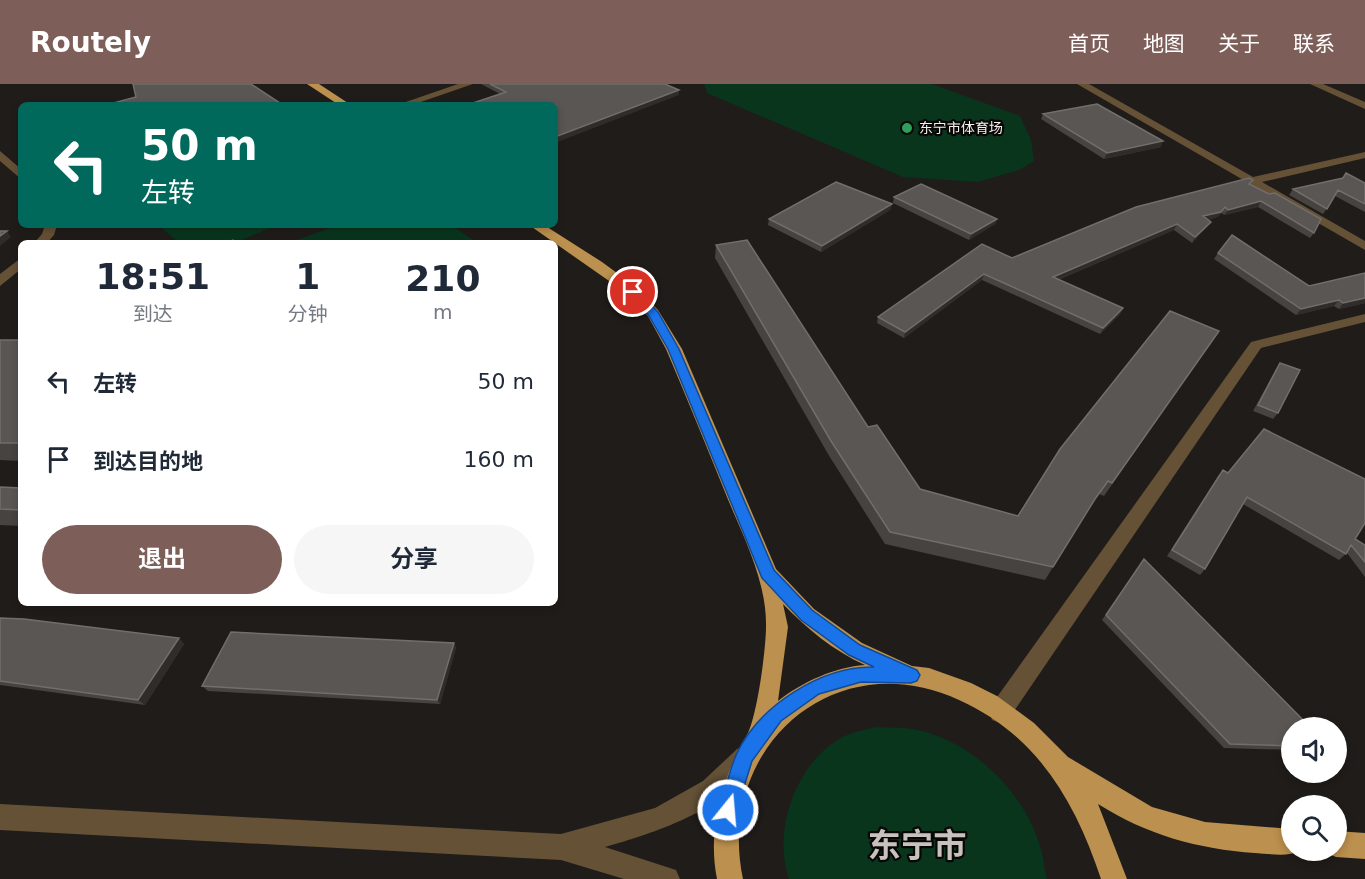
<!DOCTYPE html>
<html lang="zh">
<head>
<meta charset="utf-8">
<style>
  :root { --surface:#fff; --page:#f6f6f7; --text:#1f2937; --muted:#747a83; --accent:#7e5e59 }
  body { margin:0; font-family:"DejaVu Sans","Noto Sans SC",sans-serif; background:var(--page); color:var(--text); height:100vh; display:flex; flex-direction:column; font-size:22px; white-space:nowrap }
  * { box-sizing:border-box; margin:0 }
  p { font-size:20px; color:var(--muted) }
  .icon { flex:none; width:33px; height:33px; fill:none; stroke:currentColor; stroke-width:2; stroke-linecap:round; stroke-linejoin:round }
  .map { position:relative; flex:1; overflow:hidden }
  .details { position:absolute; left:18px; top:156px; width:540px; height:366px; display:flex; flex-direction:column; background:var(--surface); border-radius:9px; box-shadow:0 3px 9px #0003 }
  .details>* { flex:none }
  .top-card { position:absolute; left:18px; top:18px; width:540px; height:126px; border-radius:9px; box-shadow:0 3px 9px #0003; background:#00695c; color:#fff; overflow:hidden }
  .controls { position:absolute; left:1281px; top:633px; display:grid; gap:12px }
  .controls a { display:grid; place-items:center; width:66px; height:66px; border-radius:50%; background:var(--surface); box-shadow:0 3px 9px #0003; font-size:30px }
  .pin { position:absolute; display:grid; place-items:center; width:51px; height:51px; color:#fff; margin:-26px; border:3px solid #fff; border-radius:50%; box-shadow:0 2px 6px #0007 }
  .me { position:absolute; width:66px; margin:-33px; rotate:17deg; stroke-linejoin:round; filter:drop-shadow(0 0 4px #0008) }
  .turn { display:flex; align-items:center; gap:21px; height:126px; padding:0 24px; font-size:27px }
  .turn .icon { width:78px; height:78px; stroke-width:2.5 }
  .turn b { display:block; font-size:42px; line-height:51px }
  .eta { display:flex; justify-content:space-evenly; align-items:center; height:102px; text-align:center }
  .eta b { font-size:36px; font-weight:700; line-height:42px }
  .cta { display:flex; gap:12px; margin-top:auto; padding:12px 24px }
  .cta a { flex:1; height:69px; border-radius:36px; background:var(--accent); color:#fff; font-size:24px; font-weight:700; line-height:69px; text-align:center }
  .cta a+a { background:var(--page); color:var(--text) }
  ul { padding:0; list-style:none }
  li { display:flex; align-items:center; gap:18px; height:78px; padding:0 24px }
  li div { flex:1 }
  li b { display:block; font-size:22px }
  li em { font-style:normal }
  header { display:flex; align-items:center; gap:36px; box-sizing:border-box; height:84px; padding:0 30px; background:var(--accent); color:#fff }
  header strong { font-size:28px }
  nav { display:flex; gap:33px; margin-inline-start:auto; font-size:21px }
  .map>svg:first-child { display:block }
  .green { fill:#09351d }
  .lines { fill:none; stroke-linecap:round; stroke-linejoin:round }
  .minor { fill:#645136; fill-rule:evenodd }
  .tertiary { fill:#645136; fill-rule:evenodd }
  .trunk { fill:#bc904e; fill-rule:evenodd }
  .wall { fill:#474340 }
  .shaded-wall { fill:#302c29 }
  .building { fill:#595653; stroke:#726e6b; stroke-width:1.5 }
  .route { fill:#1a73e8; stroke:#114b97; stroke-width:1.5 }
  .leisure-dot { fill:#2e9e5b; stroke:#080706; stroke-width:2 }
  .labels { text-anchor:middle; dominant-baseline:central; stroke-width:4.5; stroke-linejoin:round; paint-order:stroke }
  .far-poi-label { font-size:14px; fill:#f3f0ee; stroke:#080706; text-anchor:start }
  .near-town-label { font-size:33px; font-weight:bold; fill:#c7c2be; stroke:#080706 }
</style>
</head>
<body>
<header>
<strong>Routely</strong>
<nav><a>首页</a><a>地图</a><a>关于</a><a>联系</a></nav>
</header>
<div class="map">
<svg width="1365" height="795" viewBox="0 0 1365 795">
  <rect width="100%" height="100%" fill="#201c19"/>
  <!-- green -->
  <path class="green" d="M704 0H932L1020 32 1031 56 1034 77 1019 86 978 98 903 93 707 9Z
    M158 141H278L234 159H179Z
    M338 141H452L477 159H301L297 156Z
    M876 643C888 644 901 643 913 645 969 655 1022 705 1039 759 1043 770 1044 783 1047 795H789C772 747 796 679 841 654 851 648 865 646 876 643Z"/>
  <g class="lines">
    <!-- minor -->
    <path class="minor" d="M458 0H473L412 21H397Z
      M1077 0H1089L1253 93 1365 68V74L1262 98 1365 157V166Z
      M1310 0H1323L1365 18V25Z
      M0 67 21 85V95L0 77Z
      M45 141H57L54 151 47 159H34L42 150Z
      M21 174V185L0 202V190Z
      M1365 230V238L1261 264 1008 636 1000 639 992 636 989 628 992 620 1251 258Z"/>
    <!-- tertiary -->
    <path class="tertiary" d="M745 661 753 665 757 673C736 723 652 750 605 763L676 786 680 795H624L561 776 0 746V720L561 750 655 724 703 697 737 665Z"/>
    <!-- trunk -->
    <path class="trunk" d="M307 0H319L351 21H339Z
      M529 141H544L602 178 632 200 658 226 682 265 776 485 814 525 862 559 912 582 929 584 971 599 997 612 1034 639 1068 673 1152 723 1205 738 1292 745V766L1301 767C1287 773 1271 770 1255 769 1198 765 1147 751 1098 720L1127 795H1101C1075 717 1037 651 959 616 834 558 715 664 743 795H717C707 745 722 694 747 651 757 633 766 565 766 543 767 498 744 454 727 413 707 364 687 314 666 265L648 232 622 206ZM783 520C807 545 834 567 865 581 835 583 802 598 778 617L788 543Z
      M1336 747 1365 749V775L1336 773 1327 769 1326 766H1336Z"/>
  </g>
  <!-- wall -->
  <path class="wall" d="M481 0H665L679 6V11L500 10Z
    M1043 30 1161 63 1104 75 1041 35Z
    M1346 89 1365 99V128L1335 112 1323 130 1289 111 1293 105 1342 95Z
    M1250 100 1314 149 1310 154 1258 123 1224 131 1222 129 1217 133 1208 136 1207 143 1192 159 1174 146 1058 196 1123 224 1120 230 1100 250 982 196 904 254 877 239 878 233 1012 174Z
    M894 113 997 135 995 140 969 156 893 119Z
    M892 120 890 126 821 168 768 141 769 135Z
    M716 161 920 405 1018 432 1219 247 1104 412 1099 410 1090 423 1045 496 885 460 828 370 715 174Z
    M1218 169 1309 202 1365 189V219L1339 225 1334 222 1296 231 1214 175Z
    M0 256H21V377L0 376Z
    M1280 279 1278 329 1273 335 1253 327 1276 285Z
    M1223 386 1365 461V493L1347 469 1339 476 1243 420 1205 485 1200 491 1167 472 1218 392Z
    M0 403 21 404V442L0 441Z
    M1144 475 1292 644V666L1224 664 1102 536Z
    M0 534 179 554 184 560 145 621 0 601Z
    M454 559 456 564 440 620 208 607 202 602Z"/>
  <!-- shaded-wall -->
  <path class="shaded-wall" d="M679 6V11L555 59V53Z
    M1163 57 1161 63 1104 75 1107 69Z
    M1261 117 1258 123 1224 131 1228 126Z
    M892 120 890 126 821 168 822 162Z
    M1225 123 1222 129 1217 133 1199 138 1203 132Z
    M997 135 995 140 969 156 971 150Z
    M1211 138 1207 143 1192 159 1195 153Z
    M1177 140 1174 146 1050 199 1053 193Z
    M7 147 11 153 0 162V152Z
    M984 190 982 196 904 254 905 248Z
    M1365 214V219L1339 225 1343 219Z
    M1339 216 1334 222 1296 231 1301 225Z
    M1123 224 1120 230 1100 250 1103 244Z
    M179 554 184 560 145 621 138 616Z
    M454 559 456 564 440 620 437 616Z"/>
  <!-- building -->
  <path class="building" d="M133 0H251L283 21H106L136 13Z
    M490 0H665L679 6 555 53V21H467L506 8Z
    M1097 20 1163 57 1107 69 1043 30Z
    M1346 89 1365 99V120L1338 106 1327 125 1293 105 1343 94Z
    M1249 94 1253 96 1249 100 1269 110 1275 109 1321 135 1314 149 1261 117 1228 126 1225 123 1221 128 1203 132 1211 138 1195 153 1177 140 1053 193 1123 224 1103 244 984 190 905 248 878 233 982 160 1012 174 1136 123Z
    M836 98 892 120 822 162 769 135Z
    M921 100 997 135 971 150 894 113Z
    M0 147H7L0 152Z
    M1232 151 1309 202 1365 189V214L1343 219 1339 216 1301 225 1218 169Z
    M233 156 237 159H226Z
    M747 156 868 343 877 341 920 405 1018 432 1060 365 1170 227 1219 247 1112 399 1108 397 1095 415 1053 483 890 448 831 357 716 161Z
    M0 256H21V359H0Z
    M1280 279 1300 286 1278 329 1258 321Z
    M1264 345 1365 395V439L1355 455 1365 461V478L1351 461 1346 470 1247 413 1205 485 1172 466 1223 386 1228 389Z
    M0 403 21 404V426L0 425Z
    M1144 475 1311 644H1292V662L1230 660 1106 531Z
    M0 534 24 535 179 554 138 616 0 597Z
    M231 548 454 559 437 616 202 602Z"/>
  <!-- route -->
  <path class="route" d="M629 206H636L658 228 679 265 774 486 812 526 860 561 917 586 920 591 917 597 911 599 861 598 819 610 781 637 752 677 735 732 728 735 722 732 719 726C725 707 729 687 737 669 760 621 822 582 874 583L849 571 801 536 762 494 668 265 649 232 629 210Z"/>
  <!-- markers -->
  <circle class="leisure-dot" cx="907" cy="44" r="6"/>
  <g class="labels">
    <!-- far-poi labels -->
    <g class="far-poi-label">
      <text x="919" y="44">东宁市体育场</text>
    </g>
    <!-- near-town labels -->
    <g class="near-town-label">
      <text x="917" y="761">东宁市</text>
    </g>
  </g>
</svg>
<div class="controls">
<a><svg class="icon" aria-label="sound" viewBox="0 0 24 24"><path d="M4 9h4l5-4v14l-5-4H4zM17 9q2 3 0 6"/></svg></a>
<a><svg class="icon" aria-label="search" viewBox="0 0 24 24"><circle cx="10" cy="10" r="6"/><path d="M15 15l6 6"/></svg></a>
</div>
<div class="pin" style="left:633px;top:208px;background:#d93025"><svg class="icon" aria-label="arrive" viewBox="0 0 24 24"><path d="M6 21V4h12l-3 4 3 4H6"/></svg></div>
<svg class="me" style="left:728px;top:726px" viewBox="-20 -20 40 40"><circle r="17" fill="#1a73e8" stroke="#fff" stroke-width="3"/><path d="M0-11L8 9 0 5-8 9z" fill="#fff"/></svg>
<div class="top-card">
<div class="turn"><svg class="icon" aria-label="left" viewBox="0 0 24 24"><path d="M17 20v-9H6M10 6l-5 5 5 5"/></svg><div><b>50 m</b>左转</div></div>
</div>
<section class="details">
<div class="eta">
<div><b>18:51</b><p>到达</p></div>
<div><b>1</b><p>分钟</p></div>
<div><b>210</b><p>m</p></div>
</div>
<ul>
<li><svg class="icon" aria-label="left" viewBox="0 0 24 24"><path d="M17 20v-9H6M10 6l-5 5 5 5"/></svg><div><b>左转</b></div><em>50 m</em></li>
<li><svg class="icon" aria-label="arrive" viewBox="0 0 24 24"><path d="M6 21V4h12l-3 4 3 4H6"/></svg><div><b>到达目的地</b></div><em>160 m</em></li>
</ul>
<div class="cta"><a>退出</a><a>分享</a></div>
</section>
</div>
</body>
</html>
